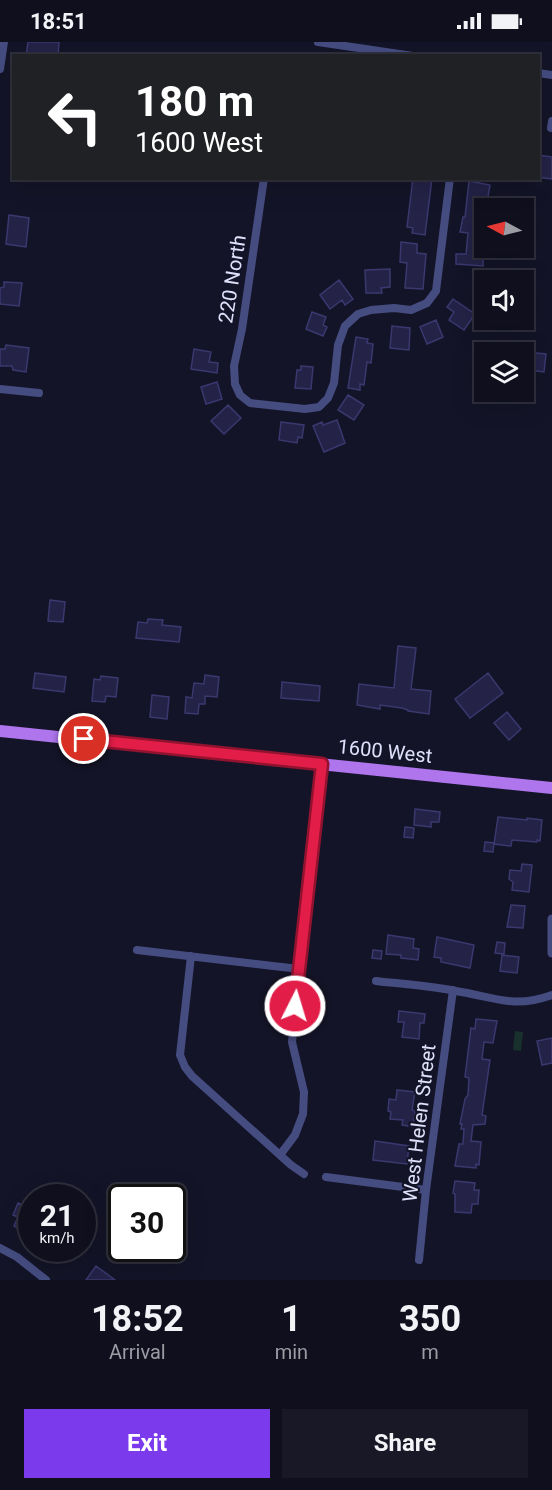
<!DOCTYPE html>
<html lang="en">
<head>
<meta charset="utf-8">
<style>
  :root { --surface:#0f0f1e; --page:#181827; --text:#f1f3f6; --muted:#9b9ca4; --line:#2f2f3c; --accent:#7c3aed }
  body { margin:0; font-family:Roboto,sans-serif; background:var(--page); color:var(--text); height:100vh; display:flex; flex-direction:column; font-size:22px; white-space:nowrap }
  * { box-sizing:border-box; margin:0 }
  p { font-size:20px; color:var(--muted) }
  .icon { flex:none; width:33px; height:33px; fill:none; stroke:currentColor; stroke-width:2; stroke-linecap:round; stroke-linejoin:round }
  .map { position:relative; height:1238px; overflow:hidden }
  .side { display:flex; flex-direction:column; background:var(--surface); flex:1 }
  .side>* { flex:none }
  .banner { position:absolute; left:12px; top:12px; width:528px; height:126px; border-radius:0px; box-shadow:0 6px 24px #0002,0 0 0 2px var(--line); background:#202124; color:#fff; overflow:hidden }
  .needle { width:39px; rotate:277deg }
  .tools { position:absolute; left:474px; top:156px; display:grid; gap:12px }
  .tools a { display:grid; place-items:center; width:60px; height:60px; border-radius:0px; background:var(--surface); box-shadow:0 6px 24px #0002,0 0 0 2px var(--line); font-size:30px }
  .speed { position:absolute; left:18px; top:1142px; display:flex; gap:12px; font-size:30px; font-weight:700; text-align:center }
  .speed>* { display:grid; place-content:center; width:78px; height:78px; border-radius:50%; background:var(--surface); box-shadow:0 6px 24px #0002,0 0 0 2px var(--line); line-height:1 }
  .speed small { font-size:15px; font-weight:400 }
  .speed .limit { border:3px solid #111; border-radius:9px; background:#fff; color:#111 }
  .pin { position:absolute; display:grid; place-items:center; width:51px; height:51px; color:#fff; margin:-26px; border:3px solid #fff; border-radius:50%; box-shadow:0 2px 6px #0007 }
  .me { position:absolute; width:66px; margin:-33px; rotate:5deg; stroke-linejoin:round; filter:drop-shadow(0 0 4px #0008) }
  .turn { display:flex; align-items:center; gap:21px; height:126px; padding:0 24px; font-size:27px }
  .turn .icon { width:78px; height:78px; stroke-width:2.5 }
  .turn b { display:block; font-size:42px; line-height:51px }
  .eta { display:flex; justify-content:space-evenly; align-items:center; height:102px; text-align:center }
  .eta b { font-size:36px; font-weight:700; line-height:42px }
  .primary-button { display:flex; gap:12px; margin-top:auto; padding:12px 24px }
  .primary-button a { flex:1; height:69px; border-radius:0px; background:var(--accent); color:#fff; font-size:24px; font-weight:700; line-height:69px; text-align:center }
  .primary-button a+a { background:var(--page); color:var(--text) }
  .status { display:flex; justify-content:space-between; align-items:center; height:42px; padding:0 30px; background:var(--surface); direction:ltr }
  .status svg { height:16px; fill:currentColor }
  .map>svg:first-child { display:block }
  .green { fill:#18312c }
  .building { fill:#242246; stroke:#3a386f; stroke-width:1.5 }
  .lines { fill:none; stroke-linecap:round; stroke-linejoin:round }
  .minor { stroke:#454c80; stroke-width:8 }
  .tertiary { stroke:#454c80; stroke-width:9 }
  .primary { stroke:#ae75ec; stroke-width:12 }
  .route-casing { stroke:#92132f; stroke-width:15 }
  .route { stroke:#e11d48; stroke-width:10 }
  .labels { text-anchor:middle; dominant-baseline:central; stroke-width:4.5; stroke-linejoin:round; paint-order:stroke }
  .street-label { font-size:20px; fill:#dfe0fb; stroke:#141428 }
</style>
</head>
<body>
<div class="status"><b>18:51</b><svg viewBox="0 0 49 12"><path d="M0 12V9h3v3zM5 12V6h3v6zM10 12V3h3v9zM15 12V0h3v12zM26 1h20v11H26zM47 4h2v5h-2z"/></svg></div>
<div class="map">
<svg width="552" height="1238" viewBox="0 0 552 1238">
  <rect width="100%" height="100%" fill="#141428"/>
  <!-- green -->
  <path class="green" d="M515 989 523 990 521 1009 513 1008Z"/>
  <!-- building -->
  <path class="building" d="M28 0H59L58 14H26Z
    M538 113 552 115V137L538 135Z
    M413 136H432L425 193 412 191 413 186 407 185Z
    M469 139 490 143 487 160 484 159 483 224 456 222V212H466L468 191 460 190 463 175H465Z
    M9 173 29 176 26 205 6 202Z
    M401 200 417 202V211L426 212 423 247 405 246 407 221 400 220Z
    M390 227V245L381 246 382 251H366L365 228Z
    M339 238 353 257 345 263 342 258 330 267 320 253Z
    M4 240 22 241 19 264 0 262V246L4 245Z
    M453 257 475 272 464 288 449 278 454 270 447 265Z
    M312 270 326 275 323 283 327 285 323 294 306 287Z
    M436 278 443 295 427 302 420 285Z
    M392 284 410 286 409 308 390 306Z
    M356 295 368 297 367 301 373 302 371 321 367 320 364 343 360 342V348L348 346Z
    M6 303 29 306 26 330 13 328 12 324H0V307H5Z
    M194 307 211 310 209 320 218 321 217 331 191 327Z
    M525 310 546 312 544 330 529 328V326L524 325Z
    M301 324 313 325 311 347 295 346 297 328H301Z
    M217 340 222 357 206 362 201 345Z
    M348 353 364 363 354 378 338 368Z
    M228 363 241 376 224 392 211 379Z
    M337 378 345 401 324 410 313 384 322 380 323 383Z
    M281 380 304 383 302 396 298 395 297 401 279 398Z
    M50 558 65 560 63 580 48 579Z
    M148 577 163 578 162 583 181 585 179 600 136 596 138 580 147 581Z
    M398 604 416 606 411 647 431 649 429 672 408 669V668L402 666 380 663V667L357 663 359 642 394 646Z
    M35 631 66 635 64 650 33 646Z
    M488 631 503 651 470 676 455 657Z
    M205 633 219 635 217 655 205 654V662H199L198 672 185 671 186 655 192 656 194 641 204 642Z
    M101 634 118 636 116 655 106 654 105 660 92 659 94 637 100 638Z
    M282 640 320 644 319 659 281 656Z
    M152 653 169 655 167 677 150 675Z
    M507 670 521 687 509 698 494 681Z
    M415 767 440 770 439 780H431V785L414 783Z
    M498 775 527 778V776L542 778 540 799 537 798V800L512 798 511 804 494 802Z
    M405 785 414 786 413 796 404 795Z
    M485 800 494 801 493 810 484 809Z
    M522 822 532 823 529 850 512 848 513 840 509 837 510 828 521 829Z
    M511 863 525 864 523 886 507 885Z
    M388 893 414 897 413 906 419 907 418 918 401 916V913L386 912Z
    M437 895 474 903 470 926 441 920V916L434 915Z
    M497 900 505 901 504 912 495 911Z
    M373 908 382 909 381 917 372 916Z
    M502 913 519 915 517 931 500 929Z
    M399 969 425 972 424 981H420L419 997 402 995 404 980H398Z
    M476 977 497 979 493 1001 484 1000 482 1017 490 1018 482 1073 486 1074 485 1082 473 1083 471 1099 481 1100 479 1123 476 1122V1126L455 1124 459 1102H463L464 1087H461L462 1082H460L465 1057 468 1053 469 1036 465 1035 471 986 475 987Z
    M552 996V1021L542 1023 537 999Z
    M397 1048 415 1050 412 1068 415 1069 413 1085 402 1083 403 1078 390 1077 391 1070 388 1069 389 1057 396 1058Z
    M375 1099 409 1104 407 1122 373 1118Z
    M455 1139 475 1141 474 1148H479L478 1162H472L471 1171 455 1170V1152L453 1151Z
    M18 1161 32 1167V1187L27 1185 25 1190 14 1184 18 1175 13 1173Z
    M96 1224 115 1238H86Z"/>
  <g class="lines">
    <!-- minor -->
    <path class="minor" d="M318 0 413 14
      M0 27 4 0
      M538 31 552 33
      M551 86 552 79
      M264 136 242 287 234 324 235 342 240 353 250 361 305 367 319 365 328 356 334 341 338 303 345 284 358 272 371 268 394 266 411 268 427 261 436 249 450 136
      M0 347 39 351
      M137 908 299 927
      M191 914 180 1013 185 1025 192 1034 291 1123 304 1132
      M376 939C403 942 430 944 456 949 494 955 513 967 552 953
      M280 1113 295 1093 303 1072 304 1050 292 1000 322 722
      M326 1135 426 1148
      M0 1206 17 1215 46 1238
      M419 1218 426 1148 453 948"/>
    <!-- tertiary -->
    <path class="tertiary" d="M552 877V911"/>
    <!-- primary -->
    <path class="primary" d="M0 689 552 746"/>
  </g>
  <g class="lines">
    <defs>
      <path id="route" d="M84 697 322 722 295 964"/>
    </defs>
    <!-- route casing -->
    <use href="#route" class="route-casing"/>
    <!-- route -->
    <use href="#route" class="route"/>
  </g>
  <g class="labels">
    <!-- street labels -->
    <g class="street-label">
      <text transform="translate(232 237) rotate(-81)">220 North</text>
      <text transform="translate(385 709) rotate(6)">1600 West</text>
      <text transform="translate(419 1081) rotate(-83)">West Helen Street</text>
    </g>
  </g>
</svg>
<div class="tools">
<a><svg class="needle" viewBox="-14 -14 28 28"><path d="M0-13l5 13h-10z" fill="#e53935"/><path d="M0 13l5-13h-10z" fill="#9b9ca4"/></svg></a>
<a><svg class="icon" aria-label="sound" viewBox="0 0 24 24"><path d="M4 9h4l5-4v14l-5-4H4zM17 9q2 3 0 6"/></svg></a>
<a><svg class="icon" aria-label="layers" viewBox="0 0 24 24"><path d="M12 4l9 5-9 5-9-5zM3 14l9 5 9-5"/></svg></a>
</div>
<div class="speed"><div>21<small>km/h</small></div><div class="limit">30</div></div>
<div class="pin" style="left:84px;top:697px;background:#d93025"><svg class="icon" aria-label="arrive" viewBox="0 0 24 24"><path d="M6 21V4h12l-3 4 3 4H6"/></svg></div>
<svg class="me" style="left:295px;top:964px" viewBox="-20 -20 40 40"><circle r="17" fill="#e11d48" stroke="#fff" stroke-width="3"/><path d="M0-11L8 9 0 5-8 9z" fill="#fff"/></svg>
<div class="banner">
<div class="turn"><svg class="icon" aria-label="left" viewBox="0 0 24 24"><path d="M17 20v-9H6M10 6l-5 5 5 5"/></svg><div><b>180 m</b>1600 West</div></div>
</div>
</div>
<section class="side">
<div class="eta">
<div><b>18:52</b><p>Arrival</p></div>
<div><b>1</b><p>min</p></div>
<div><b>350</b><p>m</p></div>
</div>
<div class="primary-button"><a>Exit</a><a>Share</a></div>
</section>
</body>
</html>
